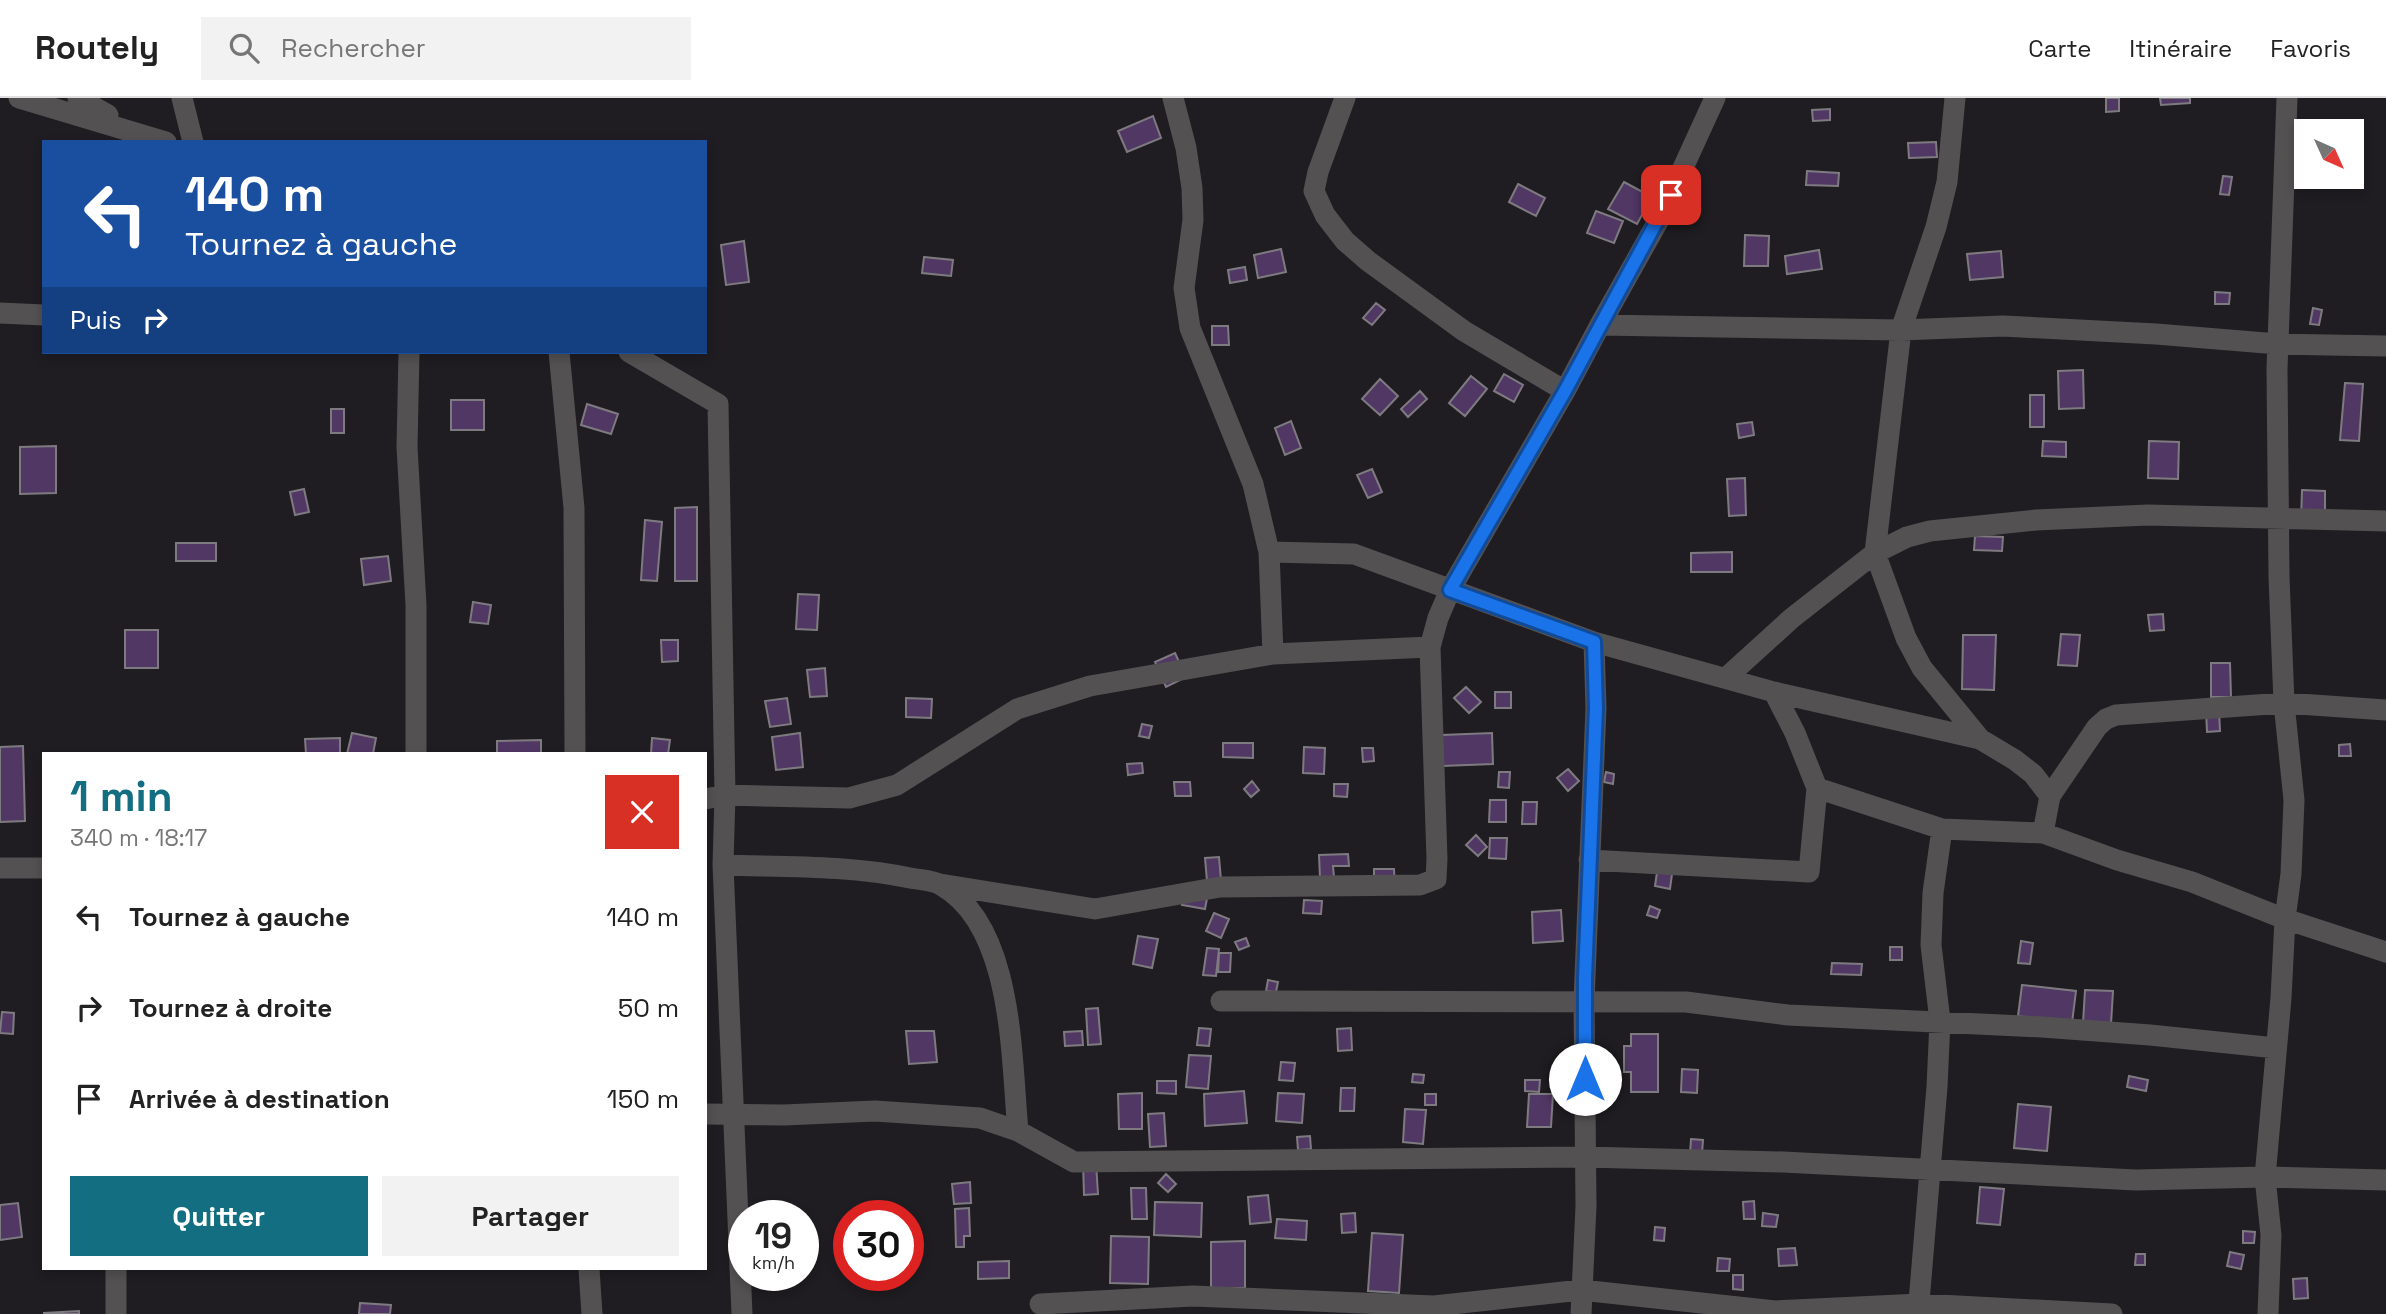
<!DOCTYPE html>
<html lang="fr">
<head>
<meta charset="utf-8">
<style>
  :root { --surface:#fff; --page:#f2f2f2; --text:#222; --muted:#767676; --line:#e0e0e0; --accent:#136e82 }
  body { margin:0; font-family:"Space Grotesk",sans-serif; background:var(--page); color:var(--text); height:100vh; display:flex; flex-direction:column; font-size:26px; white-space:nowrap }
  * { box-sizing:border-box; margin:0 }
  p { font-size:23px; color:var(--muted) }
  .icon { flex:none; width:38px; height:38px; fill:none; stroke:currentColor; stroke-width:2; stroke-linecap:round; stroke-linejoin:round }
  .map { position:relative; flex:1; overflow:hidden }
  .sheet { position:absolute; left:42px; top:654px; width:665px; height:518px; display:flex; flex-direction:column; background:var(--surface); border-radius:0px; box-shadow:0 4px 10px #0003 }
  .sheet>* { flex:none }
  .banner { position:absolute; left:42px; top:42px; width:665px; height:214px; border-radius:0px; box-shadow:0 4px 10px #0003; background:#1a4fa0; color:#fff; overflow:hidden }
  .needle { width:46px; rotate:135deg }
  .fabs { position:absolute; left:2294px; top:21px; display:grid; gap:14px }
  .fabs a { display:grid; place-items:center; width:70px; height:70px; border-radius:0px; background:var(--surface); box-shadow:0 4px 10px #0003; font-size:35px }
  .speed { position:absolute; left:728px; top:1102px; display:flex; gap:14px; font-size:35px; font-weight:700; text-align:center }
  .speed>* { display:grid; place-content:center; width:91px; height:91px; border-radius:50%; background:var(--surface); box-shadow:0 4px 10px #0003; line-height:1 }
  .speed small { font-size:18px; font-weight:400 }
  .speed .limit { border:10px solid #d22; background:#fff; color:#111 }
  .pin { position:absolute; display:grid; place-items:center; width:60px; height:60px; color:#fff; margin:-30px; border-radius:14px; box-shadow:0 4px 10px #0006 }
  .me { position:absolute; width:77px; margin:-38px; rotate:0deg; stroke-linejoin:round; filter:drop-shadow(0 0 5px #0008) }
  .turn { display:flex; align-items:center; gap:24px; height:147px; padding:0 28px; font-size:32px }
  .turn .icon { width:91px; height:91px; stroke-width:2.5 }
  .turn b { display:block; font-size:49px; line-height:60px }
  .then { display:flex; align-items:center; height:66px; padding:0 28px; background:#0003; gap:14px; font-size:26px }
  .round { display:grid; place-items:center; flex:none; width:74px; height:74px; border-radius:0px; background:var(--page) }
  .head { display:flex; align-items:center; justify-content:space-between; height:119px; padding:0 28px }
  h1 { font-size:42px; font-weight:600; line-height:52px; color:var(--accent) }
  .button { display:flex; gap:14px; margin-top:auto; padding:14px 28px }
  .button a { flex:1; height:80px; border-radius:0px; background:var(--accent); color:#fff; font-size:28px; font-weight:600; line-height:80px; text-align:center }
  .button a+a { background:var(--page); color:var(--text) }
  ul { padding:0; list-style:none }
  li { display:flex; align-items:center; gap:21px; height:91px; padding:0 28px }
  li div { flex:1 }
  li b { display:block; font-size:26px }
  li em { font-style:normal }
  header { display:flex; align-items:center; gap:42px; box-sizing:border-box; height:98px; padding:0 35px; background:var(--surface); border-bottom:2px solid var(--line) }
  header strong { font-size:33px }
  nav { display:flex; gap:38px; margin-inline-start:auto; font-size:24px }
  .search { width:490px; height:63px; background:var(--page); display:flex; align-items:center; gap:18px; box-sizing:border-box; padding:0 24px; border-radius:0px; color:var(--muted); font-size:26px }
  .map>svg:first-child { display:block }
  .building { fill:#513764; stroke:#7e7b80; stroke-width:2 }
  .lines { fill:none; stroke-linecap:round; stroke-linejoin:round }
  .street { stroke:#545152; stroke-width:21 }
  .route-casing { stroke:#114b97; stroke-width:18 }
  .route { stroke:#1a73e8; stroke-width:12 }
</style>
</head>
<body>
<header>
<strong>Routely</strong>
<div class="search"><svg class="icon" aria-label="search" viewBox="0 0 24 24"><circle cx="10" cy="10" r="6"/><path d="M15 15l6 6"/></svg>Rechercher</div>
<nav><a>Carte</a><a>Itinéraire</a><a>Favoris</a></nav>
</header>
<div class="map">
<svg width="2386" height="1216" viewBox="0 0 2386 1216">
  <rect width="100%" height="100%" fill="#1f1d21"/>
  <!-- building -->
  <path class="building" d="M2106 0H2119V13L2106 14Z
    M2160 0H2190V5L2161 7Z
    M1830 11V22L1813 23 1812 12Z
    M1153 18 1161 40 1127 54 1118 33Z
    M1936 44 1937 59 1909 60 1908 45Z
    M1807 73 1839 75 1838 88 1806 87Z
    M2223 78 2232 79 2229 97 2220 96Z
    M1624 84 1652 99 1637 126 1608 111Z
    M1518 86 1545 100 1536 118 1509 104Z
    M1596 113 1623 123 1614 145 1587 135Z
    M1745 137 1769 138 1768 168H1744Z
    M744 143 749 184 726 187 721 147Z
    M1281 151 1286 174 1258 180 1254 157Z
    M1819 152 1822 171 1787 176 1785 158Z
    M2001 153 2003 179 1970 182 1967 156Z
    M924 159 953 162 951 178 922 175Z
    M1245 169 1247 182 1230 185 1228 172Z
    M2215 194 2230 195 2229 206H2215Z
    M1376 205 1385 212 1372 227 1363 220Z
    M2313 210 2322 212 2319 227 2310 226Z
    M1212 228H1228L1229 247H1212Z
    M2083 272 2084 310 2059 311 2058 273Z
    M1504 276 1523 287 1514 304 1494 293Z
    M1471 278 1487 291 1465 318 1449 305Z
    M1380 281 1398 298 1380 317 1362 301Z
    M2345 285 2363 286 2359 343 2340 342Z
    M1420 293 1427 301 1408 319 1401 311Z
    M2030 297H2044V329H2030Z
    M451 302H484V332H451Z
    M587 306 618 316 611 336 581 327Z
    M331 311H344V335H331Z
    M1291 323 1301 350 1285 357 1275 330Z
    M1752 324 1754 337 1739 340 1737 326Z
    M2043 343 2066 344V359L2042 358Z
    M2149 343 2179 344 2178 381 2148 380Z
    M56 348V395L20 396V349Z
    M1372 371 1382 394 1368 400 1357 377Z
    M1745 380 1746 417 1729 418 1727 381Z
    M304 391 309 414 295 417 290 394Z
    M2302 392 2325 393V424H2301Z
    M697 409V483H675V410Z
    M645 422 662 424 657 483 641 482Z
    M1975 438 2003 439 2002 453 1974 452Z
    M176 445H216V463H176Z
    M1732 454V474H1691V455Z
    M388 458 391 483 364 487 361 461Z
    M798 496 819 497 817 532 796 531Z
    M473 504 491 507 488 526 470 524Z
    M2163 516 2164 532 2150 533 2148 517Z
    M125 532H158V570H125Z
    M2061 536 2080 537 2077 568 2058 567Z
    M1963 537H1996L1994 592 1962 591Z
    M661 542H678V563L662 564Z
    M1175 555 1186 579 1166 589 1155 564Z
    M2211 565H2230L2231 599H2211Z
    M825 570 827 598 810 599 807 572Z
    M1466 589 1481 604 1469 615 1454 600Z
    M1495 594H1511V610H1495Z
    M787 600 791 626 770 629 765 603Z
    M906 600 932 601 931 620 906 619Z
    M2206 612H2219L2220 633 2207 634Z
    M1142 626 1152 628 1149 640 1139 638Z
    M352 635 376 640 373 656H347Z
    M800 635 803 669 776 672 772 639Z
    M1492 635 1493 666 1442 668V637Z
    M340 640V656H306L305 641Z
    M652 640 670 642 668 656H651Z
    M541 642V656H497V643Z
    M1223 645H1253V660L1223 659Z
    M2350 646 2351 658H2339V647Z
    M23 648 25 723 0 724V649Z
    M1304 649 1325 650 1324 676 1303 675Z
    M1362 650H1373L1374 663 1363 664Z
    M1142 665 1143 675 1128 677 1127 666Z
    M1568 671 1579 683 1568 693 1557 680Z
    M1499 674H1510L1509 690 1498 689Z
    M1606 674 1614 676 1613 686 1604 684Z
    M1252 683 1259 692 1251 699 1244 691Z
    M1174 684H1190L1191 698H1175Z
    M1334 686H1348L1347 699 1334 698Z
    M1490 702H1506V724H1489Z
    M1523 704H1537L1536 726H1522Z
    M1476 737 1487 749 1478 758 1466 747Z
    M1490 740H1507L1506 761 1489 760Z
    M1348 756 1349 768H1333L1334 779 1320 780 1319 757Z
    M1219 759 1221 782 1207 783 1205 760Z
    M1374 771H1394L1395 791 1374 792Z
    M1657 774 1672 776 1670 791 1655 788Z
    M1185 791 1208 795 1205 811 1182 807Z
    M1304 802 1322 803 1321 816 1303 815Z
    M1650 808 1660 812 1657 820 1647 817Z
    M1561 812 1563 843 1533 845 1532 814Z
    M1214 815 1229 821 1221 840 1206 833Z
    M1138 838 1158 841 1152 870 1133 866Z
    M1246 840 1249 848 1239 852 1235 844Z
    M2021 843 2033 845 2030 866 2018 865Z
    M1890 849H1902V862H1890Z
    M1207 850 1219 851 1216 878 1203 877Z
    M1219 855H1231L1230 874H1218Z
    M1832 865 1862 866 1861 877 1831 876Z
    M1268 882 1278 884 1276 894 1266 893Z
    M2022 887 2076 893 2072 925 2018 918Z
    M2085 892 2113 893 2111 926 2083 925Z
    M1098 910 1101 946 1088 947 1086 911Z
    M2 914 14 915 13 936 0 935Z
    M1199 930 1211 931 1209 948 1197 947Z
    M1351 930 1352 952 1338 953 1337 931Z
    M906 933H934L937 964 909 966Z
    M1082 933 1083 947 1065 948 1064 934Z
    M1631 936H1658V994H1631V974H1624V948H1631Z
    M1189 957 1211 958 1208 991 1186 989Z
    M1281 964 1295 965 1293 983 1279 982Z
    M1682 971 1698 972 1697 995 1681 994Z
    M1413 976 1424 977 1423 985 1412 984Z
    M2129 978 2148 982 2146 993 2127 989Z
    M1525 982H1540L1539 994 1525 993Z
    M1157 983H1176V996L1157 995Z
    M1341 990H1355L1354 1013H1340Z
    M1244 993 1247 1025 1205 1028 1204 996Z
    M1142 995V1031H1119L1118 996Z
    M1278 995 1304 996 1302 1025 1276 1023Z
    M1425 996H1436V1007H1425Z
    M1529 996H1553L1551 1029H1527Z
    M2018 1006 2051 1009 2047 1053 2014 1050Z
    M1405 1011 1426 1012 1423 1046 1403 1044Z
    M1164 1015 1166 1048 1150 1049 1148 1016Z
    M1310 1038 1311 1051 1298 1052 1297 1039Z
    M1691 1041 1703 1042 1702 1056H1690Z
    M1083 1065H1096L1098 1096 1084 1097Z
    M1166 1076 1176 1086 1168 1094 1158 1085Z
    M970 1084 971 1105 954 1106 952 1086Z
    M1980 1089 2004 1091 2000 1127 1977 1125Z
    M1131 1090H1146L1147 1121H1132Z
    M1268 1097 1271 1124 1250 1126 1248 1099Z
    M1754 1103 1755 1121H1744L1743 1104Z
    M1155 1104 1202 1105 1201 1139 1154 1137Z
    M18 1105 22 1139 0 1142V1107Z
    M969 1110 970 1138H964V1149H956L955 1111Z
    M1355 1115 1356 1134 1342 1135 1341 1116Z
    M1763 1115 1778 1117 1776 1129 1762 1128Z
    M1277 1121 1307 1123 1306 1142 1275 1140Z
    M1655 1129 1665 1130 1664 1143 1654 1142Z
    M2243 1133 2255 1134 2254 1145H2243Z
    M1372 1135 1403 1137 1399 1195 1368 1193Z
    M1111 1138 1149 1139 1148 1186 1110 1185Z
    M1245 1143V1190H1211V1144Z
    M1795 1150 1797 1167 1779 1168 1778 1151Z
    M2230 1154 2244 1157 2241 1171 2227 1168Z
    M2136 1156H2145V1167H2135Z
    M1718 1160 1730 1161 1729 1173H1717Z
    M1009 1163V1180L978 1181V1164Z
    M1733 1177H1743V1192L1733 1191Z
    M2307 1180 2308 1200 2294 1201 2293 1181Z
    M360 1205 391 1207 390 1216H359Z
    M79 1213V1216H44V1215Z"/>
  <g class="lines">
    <!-- street -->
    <path class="street" d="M19 0 166 44
      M78 0 108 17
      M182 0 193 44
      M1173 0 1186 50 1192 90 1193 122 1184 190 1190 230 1253 386 1269 454 1273 556
      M1345 0 1318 74 1314 93 1325 117 1345 143 1368 163 1464 233 1565 293
      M1955 0 1947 84 1936 129 1901 232 1875 455 1906 540 1922 570 1980 641
      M0 215 44 217
      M1600 227 1901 232 2003 228 2156 236 2278 246 2386 248
      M409 254 407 349 416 507V656
      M559 254 574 410 575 656
      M629 254 718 306 725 697 723 767 742 1216
      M1269 454 1354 456 1594 544 1774 594 1980 641 2015 662 2033 676 2050 698 2043 735
      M1727 579 1792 520 1875 455 1907 439 1930 433 2036 422 2148 417 2386 423
      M1817 690 1942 731 2043 735 2117 762 2192 784 2285 821 2386 854
      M2050 698 2097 629 2106 621 2116 617 2284 605 2386 612
      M705 701 725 697 849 700 897 687 1017 611 1090 588 1273 556 1430 549 1438 520 1450 492 1565 293 1600 227 1661 118 1715 0
      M1589 762 1809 774 1817 690 1795 635 1774 594
      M723 767C785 769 849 767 910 780 920 782 933 782 941 787 1014 828 1011 960 1018 1033
      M0 770H44
      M940 786 1095 811 1220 789 1420 787 1436 781 1437 761 1430 549
      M1221 903 1686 904 1788 917 2042 929 2150 937 2276 950
      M705 1016 784 1017 875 1013 980 1020 1018 1033 1074 1064 1585 1059 1783 1064 2136 1082 2265 1079 2386 1082
      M116 1171V1216
      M589 1171 592 1216
      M1040 1206 1193 1198 1434 1208 1581 1192 1775 1213 1920 1206 2112 1216
      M1581 1216 1586 1108 1584 903 1596 610 1594 544
      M1918 1216 1937 989 1940 923 1931 847 1933 795 1942 731
      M2268 1216 2271 1137 2265 1079 2281 900 2285 821 2291 776 2294 702 2284 605 2279 479 2277 271 2287 0"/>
  </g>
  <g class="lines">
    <defs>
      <path id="route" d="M1585 981V880L1596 610 1594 544 1450 492 1565 293 1671 97"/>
    </defs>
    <!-- route casing -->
    <use href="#route" class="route-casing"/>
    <!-- route -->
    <use href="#route" class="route"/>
  </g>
</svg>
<div class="fabs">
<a><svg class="needle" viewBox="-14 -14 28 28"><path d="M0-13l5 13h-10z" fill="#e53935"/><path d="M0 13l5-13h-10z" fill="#767676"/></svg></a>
</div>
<div class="speed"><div>19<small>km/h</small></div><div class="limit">30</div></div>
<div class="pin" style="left:1671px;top:97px;background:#d93025"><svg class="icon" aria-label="arrive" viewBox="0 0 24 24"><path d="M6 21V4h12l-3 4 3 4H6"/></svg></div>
<svg class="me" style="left:1585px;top:981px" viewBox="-20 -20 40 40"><circle r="19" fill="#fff"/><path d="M0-13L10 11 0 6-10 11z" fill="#1a73e8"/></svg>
<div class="banner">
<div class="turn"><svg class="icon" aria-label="left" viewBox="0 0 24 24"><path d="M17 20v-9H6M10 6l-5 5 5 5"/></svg><div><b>140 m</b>Tournez à gauche</div></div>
<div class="then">Puis<svg class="icon" aria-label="right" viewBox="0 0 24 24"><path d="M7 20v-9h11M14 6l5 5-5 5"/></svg></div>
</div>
<section class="sheet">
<div class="head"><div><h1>1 min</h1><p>340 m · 18:17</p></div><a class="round" style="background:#d93025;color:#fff"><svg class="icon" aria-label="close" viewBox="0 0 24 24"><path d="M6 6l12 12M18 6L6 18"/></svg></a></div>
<ul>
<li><svg class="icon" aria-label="left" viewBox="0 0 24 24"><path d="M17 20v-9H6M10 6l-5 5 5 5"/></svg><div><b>Tournez à gauche</b></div><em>140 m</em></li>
<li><svg class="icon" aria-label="right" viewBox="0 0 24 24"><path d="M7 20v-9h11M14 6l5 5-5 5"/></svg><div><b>Tournez à droite</b></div><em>50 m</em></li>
<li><svg class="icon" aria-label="arrive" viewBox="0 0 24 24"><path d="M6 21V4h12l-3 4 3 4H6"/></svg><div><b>Arrivée à destination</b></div><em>150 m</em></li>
</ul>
<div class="button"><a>Quitter</a><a>Partager</a></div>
</section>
</div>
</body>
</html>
